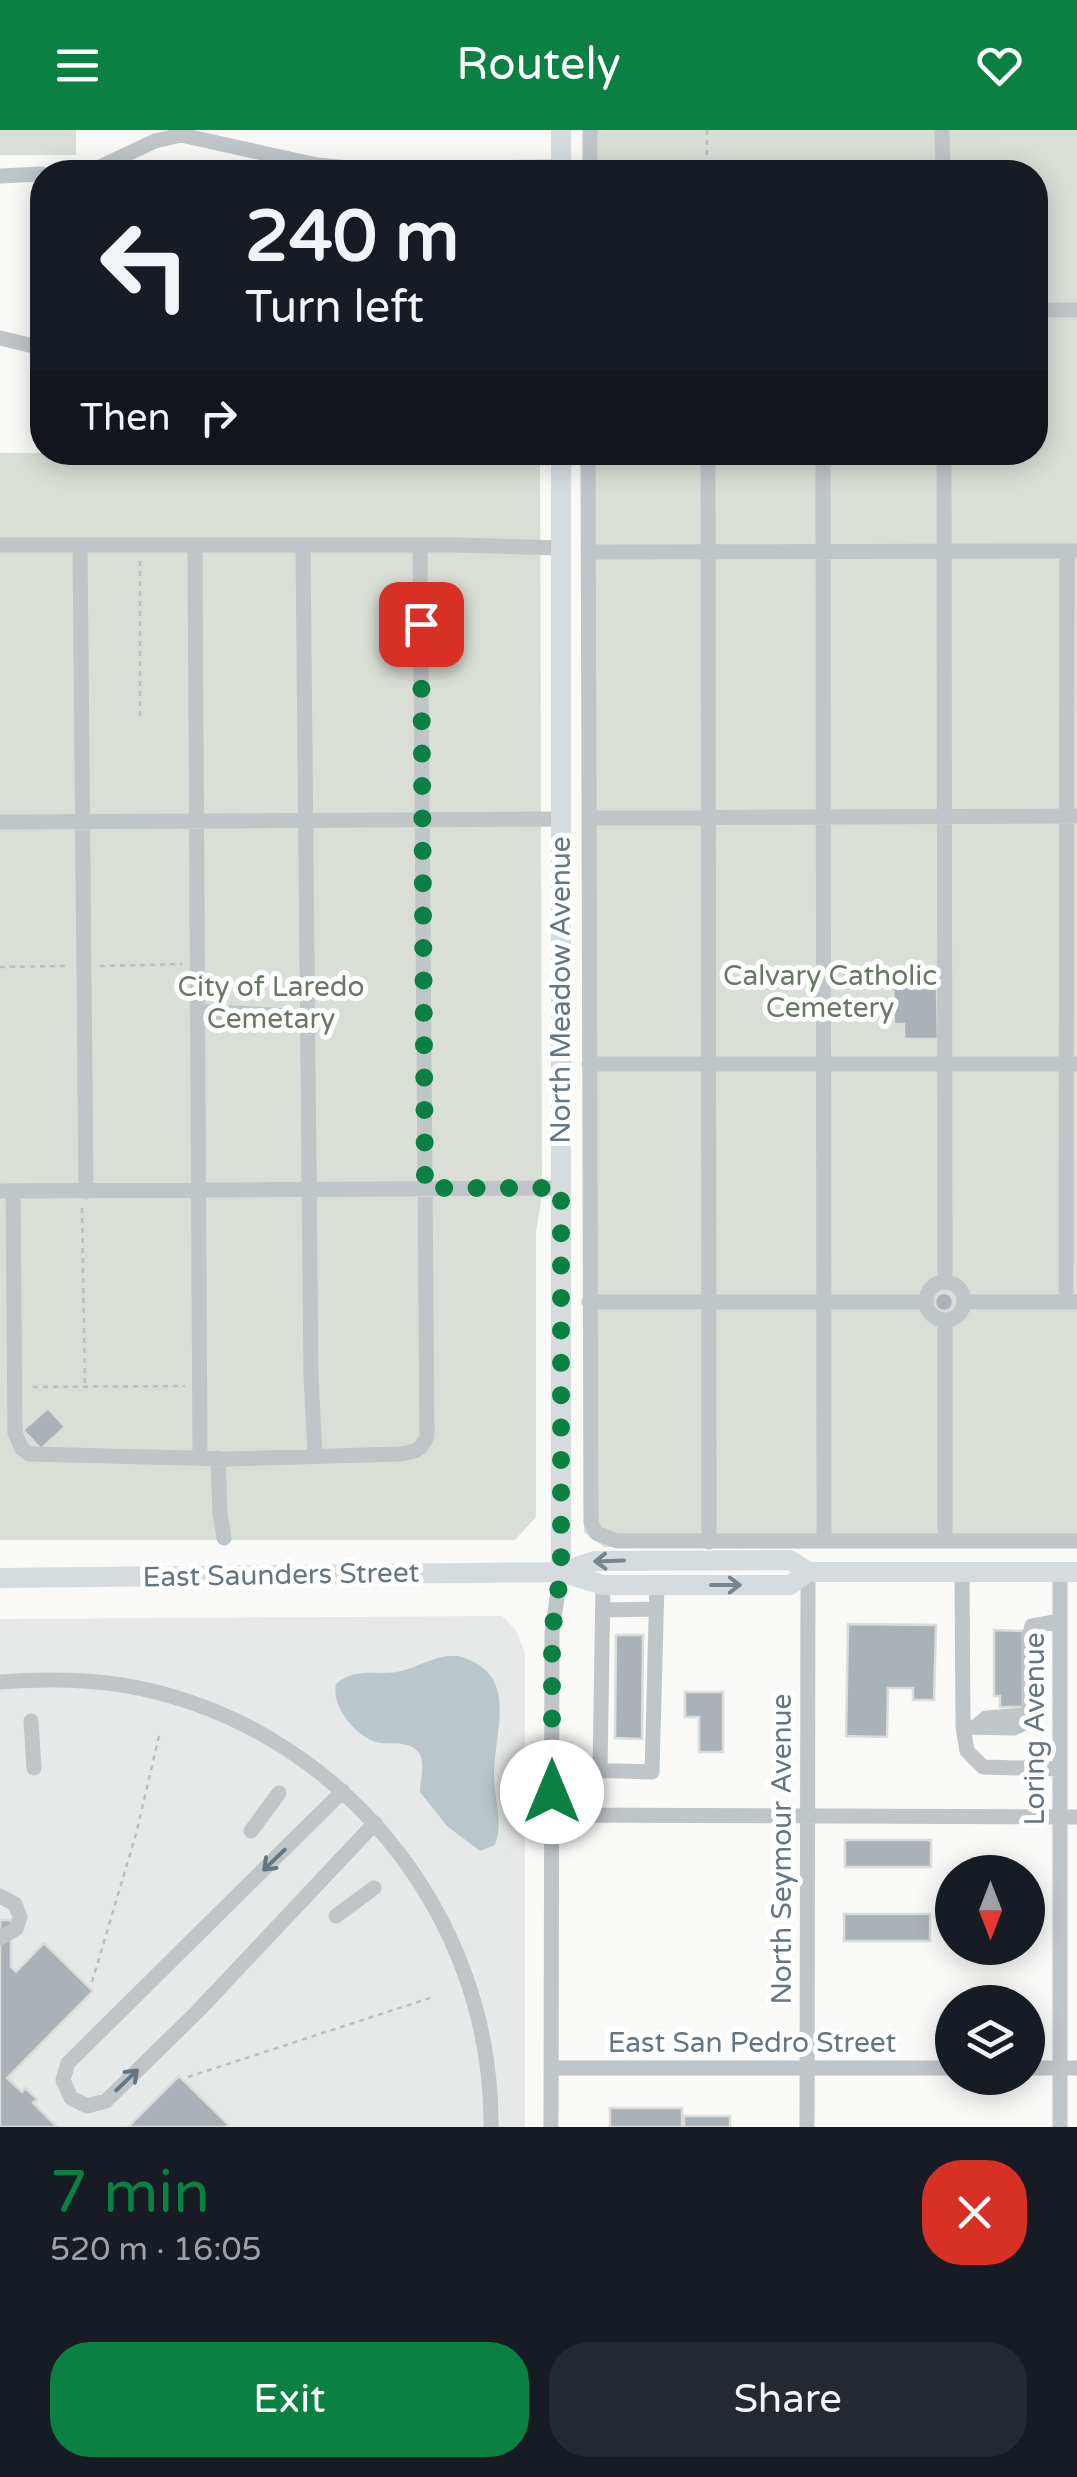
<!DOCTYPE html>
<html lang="en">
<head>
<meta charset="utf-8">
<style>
  :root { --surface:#171b24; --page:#242831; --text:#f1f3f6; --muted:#9ea1a6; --accent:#0b8043 }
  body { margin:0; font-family:"Varela Round",sans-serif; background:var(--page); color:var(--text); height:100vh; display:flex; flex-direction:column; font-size:38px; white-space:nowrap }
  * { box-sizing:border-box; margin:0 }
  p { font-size:32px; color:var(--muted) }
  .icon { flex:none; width:55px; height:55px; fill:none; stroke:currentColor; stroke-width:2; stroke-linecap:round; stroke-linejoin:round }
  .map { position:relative; height:1997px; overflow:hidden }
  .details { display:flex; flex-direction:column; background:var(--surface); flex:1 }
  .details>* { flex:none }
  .top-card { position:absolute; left:30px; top:30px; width:1018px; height:305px; border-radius:40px; box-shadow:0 5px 25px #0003; background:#171b24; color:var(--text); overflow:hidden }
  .needle { width:65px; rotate:180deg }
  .tools { position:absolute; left:935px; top:1725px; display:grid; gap:20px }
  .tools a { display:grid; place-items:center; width:110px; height:110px; border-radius:50%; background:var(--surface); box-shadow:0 5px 25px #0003; font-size:50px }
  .pin { position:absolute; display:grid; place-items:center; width:85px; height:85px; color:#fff; margin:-42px; border-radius:20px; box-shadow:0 5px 15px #0006 }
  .me { position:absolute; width:110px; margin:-55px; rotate:0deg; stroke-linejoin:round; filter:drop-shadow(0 0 8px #0008) }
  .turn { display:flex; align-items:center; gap:35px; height:210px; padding:0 50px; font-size:45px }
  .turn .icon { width:130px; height:130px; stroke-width:2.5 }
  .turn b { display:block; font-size:70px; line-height:85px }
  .then { display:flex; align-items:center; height:95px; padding:0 50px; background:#0003; gap:20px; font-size:38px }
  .round { display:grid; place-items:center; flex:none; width:105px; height:105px; border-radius:40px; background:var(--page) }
  .overview { display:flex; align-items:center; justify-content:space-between; height:170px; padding:0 50px }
  h1 { font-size:60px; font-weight:600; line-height:75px; color:var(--accent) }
  .primary-button { display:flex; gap:20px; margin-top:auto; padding:20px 50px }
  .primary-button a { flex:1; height:115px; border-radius:40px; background:var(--accent); color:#fff; font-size:40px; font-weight:600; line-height:115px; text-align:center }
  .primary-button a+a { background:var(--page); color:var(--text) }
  header { display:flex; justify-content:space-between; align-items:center; height:130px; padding:0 50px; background:var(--accent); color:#fff; font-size:45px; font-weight:600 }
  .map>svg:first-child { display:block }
  .built { fill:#e7e8e8 }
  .green { fill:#d9ded6 }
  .water { fill:#bac6ca }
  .building { fill:#aab2b7; stroke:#dbdbd9; stroke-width:2.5 }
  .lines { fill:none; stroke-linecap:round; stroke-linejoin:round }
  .path { stroke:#bbbec0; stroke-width:2.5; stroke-dasharray:5 5; stroke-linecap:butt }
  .minor { stroke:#c0c5c8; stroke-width:15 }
  .major { stroke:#d6dbde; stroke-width:20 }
  .oneway { stroke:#77858e }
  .oneway2 { stroke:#667680 }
  .route { stroke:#0b8043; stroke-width:18; stroke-dasharray:0 32.4 }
  .labels { text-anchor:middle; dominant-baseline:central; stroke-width:10; stroke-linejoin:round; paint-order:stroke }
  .park-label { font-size:28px; fill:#697865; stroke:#fff }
  .street-label { font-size:28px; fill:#667680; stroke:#fff }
</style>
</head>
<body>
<header><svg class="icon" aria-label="menu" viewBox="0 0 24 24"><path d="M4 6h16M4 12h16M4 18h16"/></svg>Routely<svg class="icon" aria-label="heart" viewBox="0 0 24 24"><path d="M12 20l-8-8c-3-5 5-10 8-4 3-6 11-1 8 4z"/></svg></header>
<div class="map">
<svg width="1077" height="1997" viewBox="0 0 1077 1997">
  <rect width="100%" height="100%" fill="#f9f9f7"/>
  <!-- built -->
  <path class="built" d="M502 1486 516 1500 525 1523V1997H0V1489Z"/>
  <!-- green -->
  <path class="green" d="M0 0H76V25H0Z
    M583 0H1077V1416L604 1417 584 1402 583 323 1035 322V42H583Z
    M0 323H540L542 1065 536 1102V1387L515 1410H0Z"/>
  <!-- water -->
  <path class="water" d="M458 1526C521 1543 494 1599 494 1645 494 1670 504 1691 495 1715L480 1721 447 1696 420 1662C420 1650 426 1633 419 1623 408 1608 388 1617 373 1611 353 1603 331 1575 336 1554 358 1535 380 1548 405 1540 425 1534 435 1525 458 1526Z"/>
  <!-- building -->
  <path class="building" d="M908 848 923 852V858H937L938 909H904V894H894L893 849Z
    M935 1172a9 9 0 1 1 18 0a9 9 0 1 1-18 0Z
    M48 1278 65 1297 41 1319 23 1300Z
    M848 1494 936 1495 934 1570H913V1558H888L887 1607 846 1606Z
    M994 1500 1023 1501V1577H1000V1566H994Z
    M616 1505H643L642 1609 615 1608Z
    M685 1562H723V1622H699V1587H685Z
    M845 1710H931V1737H845Z
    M844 1784H930V1811H844Z
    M0 1790H11V1837L16 1842 44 1813 93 1861 7 1948 22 1962 25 1958 37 1969 33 1973 57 1997H0Z
    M179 1946 228 1994 225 1997H128Z
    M610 1978H682V1997H610Z
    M684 1986H730V1997H684Z"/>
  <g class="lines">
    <!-- path -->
    <path class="path" d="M707 0V42
      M140 431V588
      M100 836 182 834
      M0 837 68 836
      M82 1078 85 1256
      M33 1257 185 1256
      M92 1852 136 1704 159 1606
      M188 1947 430 1868"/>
    <!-- minor -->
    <path class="minor" d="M942 0 943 42
      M89 42 155 11 181 5 317 35 360 39 561 37
      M590 42V0
      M0 46 42 44
      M1035 180H1077
      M0 208 42 218
      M588 322 591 1393 596 1403 617 1411H1077
      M708 322 709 1412
      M823 322 824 1411
      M944 322 945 1152
      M0 415H457L561 418
      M80 416 86 1062
      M195 417 200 1327
      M303 417 311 1247 315 1325
      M589 422 1075 421
      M589 688 1075 686
      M0 692 562 689
      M197 881 309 887
      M589 934H1075
      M0 1061 561 1058
      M13 1061 15 1303 22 1319 29 1324 228 1329 400 1324C415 1322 422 1320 427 1306L420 415
      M926 1171a19 19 0 1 1 38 0a19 19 0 1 1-38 0Z
      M589 1172H926
      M965 1172H1077
      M1066 1172 1067 421
      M945 1190V1411
      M218 1328 220 1383 224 1408
      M962 1442 963 1597 967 1621 983 1637 1060 1639
      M603 1480 656 1479
      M0 1552C41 1549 81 1549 122 1555 335 1590 493 1782 491 1997
      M31 1591 34 1638
      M978 1595 986 1588 1026 1585
      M963 1597 1014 1598 1025 1593 1030 1571 1029 1506 1032 1496 1060 1491
      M552 1639 652 1642 657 1455
      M600 1639 603 1455
      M343 1661 68 1933 63 1950 71 1968 87 1976 106 1971 198 1881 375 1693
      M552 1685 1077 1687
      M251 1701 279 1663
      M0 1766 15 1774 20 1787 16 1799 0 1808
      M336 1786 374 1758
      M551 1938H952
      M1028 1938H1077
      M551 1997 552 1502 561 1442
      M807 1997 808 1442
      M1060 1997V1442"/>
    <!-- major -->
    <path class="major" d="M561 0V42
      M561 322V1442
      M561 1442 603 1455H790L808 1442
      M0 1448 561 1442 595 1431 790 1430 808 1442H1077"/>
  </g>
  <!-- one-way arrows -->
  <defs><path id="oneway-shaft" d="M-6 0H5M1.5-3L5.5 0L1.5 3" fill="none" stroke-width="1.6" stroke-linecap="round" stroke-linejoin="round" transform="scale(2.5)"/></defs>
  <g class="oneway">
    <use href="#oneway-shaft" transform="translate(609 1431) rotate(178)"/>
    <use href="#oneway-shaft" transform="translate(726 1455)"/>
  </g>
  <g class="oneway2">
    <use href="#oneway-shaft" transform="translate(274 1730) rotate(136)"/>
    <use href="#oneway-shaft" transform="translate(127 1950) rotate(-44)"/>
  </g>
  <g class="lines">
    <!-- route -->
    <path class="route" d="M421 494 425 1058H561V1442L552 1502V1662"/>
  </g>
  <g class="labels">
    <!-- park labels -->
    <g class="park-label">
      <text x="830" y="846">Calvary Catholic<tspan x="830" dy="32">Cemetery</tspan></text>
      <text x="271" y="857">City of Laredo<tspan x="271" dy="32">Cemetary</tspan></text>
    </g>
    <!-- street labels -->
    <g class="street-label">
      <text transform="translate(561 860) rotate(-90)">North Meadow Avenue</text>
      <text transform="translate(281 1445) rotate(-1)">East Saunders Street</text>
      <text transform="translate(1035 1599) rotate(-90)">Loring Avenue</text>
      <text transform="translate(782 1719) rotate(-90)">North Seymour Avenue</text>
      <text x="752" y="1913">East San Pedro Street</text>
    </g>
  </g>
</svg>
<div class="tools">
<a><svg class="needle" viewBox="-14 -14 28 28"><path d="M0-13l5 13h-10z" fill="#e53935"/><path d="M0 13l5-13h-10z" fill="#9ea1a6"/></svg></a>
<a><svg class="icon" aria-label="layers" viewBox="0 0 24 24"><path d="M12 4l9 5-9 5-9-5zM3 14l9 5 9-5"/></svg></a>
</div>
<div class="pin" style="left:421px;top:494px;background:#d93025"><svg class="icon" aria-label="arrive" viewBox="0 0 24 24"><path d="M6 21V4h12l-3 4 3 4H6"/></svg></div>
<svg class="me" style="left:552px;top:1662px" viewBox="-20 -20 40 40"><circle r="19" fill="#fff"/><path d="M0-13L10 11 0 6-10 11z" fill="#0b8043"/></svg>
<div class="top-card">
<div class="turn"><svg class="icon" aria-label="left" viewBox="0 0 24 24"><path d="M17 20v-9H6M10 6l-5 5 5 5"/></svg><div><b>240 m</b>Turn left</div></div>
<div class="then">Then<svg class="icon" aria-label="right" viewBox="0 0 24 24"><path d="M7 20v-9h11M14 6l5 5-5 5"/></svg></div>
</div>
</div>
<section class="details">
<div class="overview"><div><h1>7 min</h1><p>520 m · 16:05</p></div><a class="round" style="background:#d93025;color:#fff"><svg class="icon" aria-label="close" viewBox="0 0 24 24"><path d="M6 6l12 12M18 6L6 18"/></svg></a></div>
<div class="primary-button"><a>Exit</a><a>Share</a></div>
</section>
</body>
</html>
